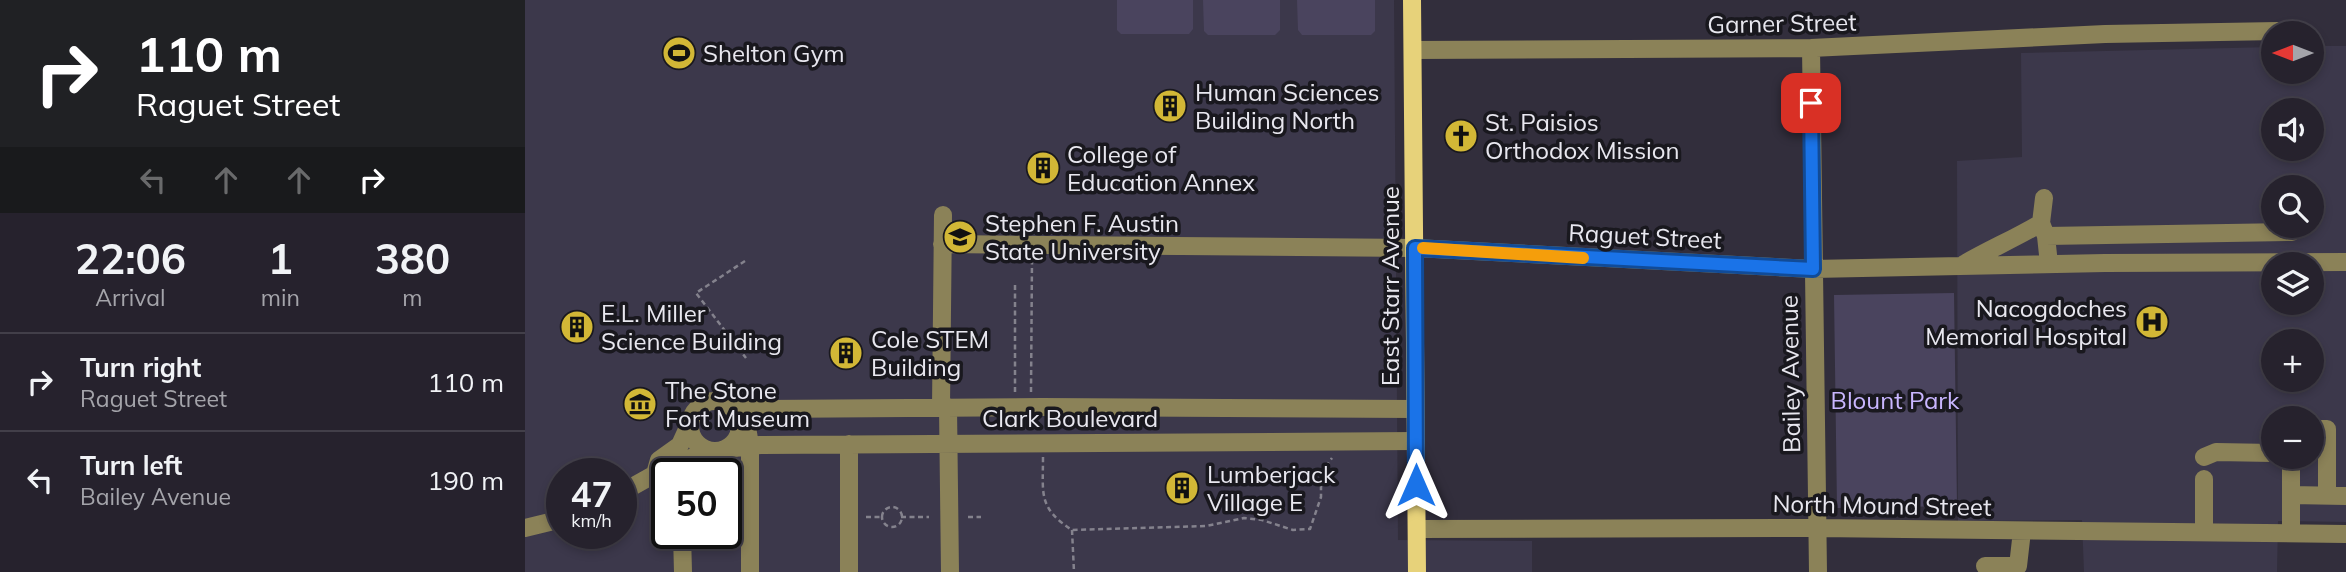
<!DOCTYPE html>
<html lang="en">
<head>
<meta charset="utf-8">
<style>
  :root { --surface:#26222d; --page:#322f39; --text:#f1f3f6; --muted:#a4a4aa; --line:#423f49 }
  body { margin:0; font-family:Mulish,sans-serif; background:var(--page); color:var(--text); height:100vh; display:flex; flex-direction:column; font-size:26px; white-space:nowrap }
  * { box-sizing:border-box; margin:0 }
  p { font-size:23px; color:var(--muted) }
  .icon { flex:none; width:38px; height:38px; fill:none; stroke:currentColor; stroke-width:2; stroke-linecap:round; stroke-linejoin:round }
  .map { position:relative; flex:1; overflow:hidden }
  .panel { display:flex; flex-direction:column; background:var(--surface); width:525px }
  .panel>* { flex:none }
  .guide { background:#202124; color:#fff; overflow:hidden }
  .needle { width:46px; rotate:270deg }
  .tools { position:absolute; left:1736px; top:21px; display:grid; gap:14px }
  .tools a { display:grid; place-items:center; width:63px; height:63px; border-radius:50%; background:var(--surface); box-shadow:0 4px 10px #0003,0 0 0 2px var(--line); font-size:35px }
  .speed { position:absolute; left:21px; top:458px; display:flex; gap:14px; font-size:35px; font-weight:700; text-align:center }
  .speed>* { display:grid; place-content:center; width:91px; height:91px; border-radius:50%; background:var(--surface); box-shadow:0 4px 10px #0003,0 0 0 2px var(--line); line-height:1 }
  .speed small { font-size:18px; font-weight:400 }
  .speed .limit { border:4px solid #111; border-radius:10px; background:#fff; color:#111 }
  .pin { position:absolute; display:grid; place-items:center; width:60px; height:60px; color:#fff; margin:-30px; border-radius:14px; box-shadow:0 4px 10px #0006 }
  .me { position:absolute; width:77px; margin:-38px; rotate:0deg; stroke-linejoin:round; filter:drop-shadow(0 0 5px #0008) }
  .turn { display:flex; align-items:center; gap:24px; height:147px; padding:0 21px; font-size:32px }
  .turn .icon { width:91px; height:91px; stroke-width:2.5 }
  .turn b { display:block; font-size:49px; line-height:60px }
  .lanes { display:flex; align-items:center; height:66px; padding:0 21px; background:#0003; justify-content:center; gap:35px; direction:ltr }
  .lanes .off { opacity:.35 }
  .eta { display:flex; justify-content:space-evenly; align-items:center; height:119px; text-align:center }
  .eta b { font-size:42px; font-weight:700; line-height:49px }
  ul { padding:0; list-style:none }
  li { display:flex; align-items:center; gap:21px; height:98px; padding:0 21px; border-top:2px solid var(--line) }
  li div { flex:1 }
  li b { display:block; font-size:26px }
  li em { font-style:normal }
  main { display:flex; flex:1; min-height:0 }
  .map>svg:first-child { display:block }
  .built { fill:#3c384b; fill-rule:evenodd }
  .green { fill:#4a445e }
  .lines { fill:none; stroke-linecap:round; stroke-linejoin:round }
  .path { stroke:#84828d; stroke-width:2.5; stroke-dasharray:5 3.5; stroke-linecap:butt }
  .minor { stroke:#8b8258; stroke-width:18 }
  .major { stroke:#e7d27a; stroke-width:18 }
  .route-casing { stroke:#114b97; stroke-width:18 }
  .route { stroke:#1a73e8; stroke-width:12 }
  .slow { stroke:#f59e0b; stroke-width:12 }
  .labels { text-anchor:middle; dominant-baseline:central; stroke-width:7; stroke-linejoin:round; paint-order:stroke }
  .street-label { font-size:24px; fill:#e8e7ef; stroke:#19181e }
  .poi-label { font-size:24px; fill:#e8e7ef; stroke:#19181e; text-anchor:start }
  .park-label { font-size:24px; fill:#c9b6ff; stroke:#19181e }
</style>
</head>
<body>
<main>
<section class="panel">
<div class="guide">
<div class="turn"><svg class="icon" aria-label="right" viewBox="0 0 24 24"><path d="M7 20v-9h11M14 6l5 5-5 5"/></svg><div><b>110 m</b>Raguet Street</div></div>
<div class="lanes"><svg class="icon off" aria-label="left" viewBox="0 0 24 24"><path d="M17 20v-9H6M10 6l-5 5 5 5"/></svg><svg class="icon off" aria-label="ahead" viewBox="0 0 24 24"><path d="M12 20V5M6 11l6-6 6 6"/></svg><svg class="icon off" aria-label="ahead" viewBox="0 0 24 24"><path d="M12 20V5M6 11l6-6 6 6"/></svg><svg class="icon" aria-label="right" viewBox="0 0 24 24"><path d="M7 20v-9h11M14 6l5 5-5 5"/></svg></div>
</div>
<div class="eta">
<div><b>22:06</b><p>Arrival</p></div>
<div><b>1</b><p>min</p></div>
<div><b>380</b><p>m</p></div>
</div>
<ul>
<li><svg class="icon" aria-label="right" viewBox="0 0 24 24"><path d="M7 20v-9h11M14 6l5 5-5 5"/></svg><div><b>Turn right</b><p>Raguet Street</p></div><em>110 m</em></li>
<li><svg class="icon" aria-label="left" viewBox="0 0 24 24"><path d="M17 20v-9H6M10 6l-5 5 5 5"/></svg><div><b>Turn left</b><p>Bailey Avenue</p></div><em>190 m</em></li>
</ul>
</section>
<div class="map">
<svg width="1821" height="572" viewBox="0 0 1821 572">
  <rect width="100%" height="100%" fill="#322e3c"/>
  <!-- built -->
  <path class="built" d="M0 0H869L873 540 1007 541V572H0ZM37 474H96V534H37ZM142 474H201V534H142Z
    M1787 46H1821V522L1753 521 1752 572H1559L1557 520 1433 521 1432 161 1497 157 1496 53 1748 47V72H1787ZM1748 110H1787V149H1748ZM1748 187H1787V226H1748ZM1748 264H1787V303H1748ZM1748 341H1787V380H1748ZM1748 418H1787V457H1748Z"/>
  <!-- green -->
  <path class="green" d="M592 0H668V29L664 34H596L592 30Z
    M678 0H755V30L750 35H683L679 31Z
    M772 0H850V31L846 35H777L773 30Z
    M1429 293 1432 506 1312 508 1309 295Z"/>
  <g class="lines">
    <!-- path -->
    <path class="path" d="M220 261 171 293 221 358
      M490 285V392
      M506 392 507 259
      M518 457C518 494 513 508 547 530L681 526 719 518 737 520 768 530 785 529 796 497V473L807 458
      M357 517a10 10 0 1 1 20 0a10 10 0 1 1-20 0Z
      M341 517H358
      M376 517H404
      M443 517H456
      M547 530 549 572"/>
    <!-- minor -->
    <path class="minor" d="M1286 48 1293 572
      M888 50 1286 48 1580 34 1753 31
      M1519 198 1516 223 1521 236 1524 264
      M1521 236 1767 232
      M417 244 890 248 1288 269 1580 263 1821 262
      M1439 264C1465 249 1491 238 1516 223
      M165 426a25 25 0 1 1 50 0a25 25 0 1 1-50 0Z
      M201 403 233 409 517 407 890 409
      M416 407 418 215
      M423 407 425 572
      M213 414 222 427 225 445V572
      M1787 429H1802V495
      M200 449 235 445 891 441
      M1679 457 1691 452 1748 453
      M144 474 168 457 190 451
      M142 475 130 474 134 460 155 445 165 423
      M96 493 130 474
      M1766 495 1821 496
      M0 528 37 519
      M892 529 1293 528 1821 534
      M1679 532V479
      M1766 533V457
      M157 534 158 572
      M1460 566H1493L1497 531
      M324 572V444"/>
    <!-- major -->
    <path class="major" d="M887 0 892 572"/>
  </g>
  <g class="lines">
    <defs>
      <path id="route" d="M891 485 890 248 1288 269 1286 103"/>
    </defs>
    <!-- route casing -->
    <use href="#route" class="route-casing"/>
    <!-- route -->
    <use href="#route" class="route"/>
    <!-- slow -->
    <path class="slow" d="M898 248 1058 258"/>
  </g>
  <!-- icons -->
  <defs>
    <symbol id="stadium-disc" viewBox="-11 -11 22 22"><circle r="9.5" fill="#d2b736" stroke="#19181e"/><path d="M0-5a6.5 5 0 1 0 0 10a6.5 5 0 1 0 0-10ZM-3.5-1.8h7v3.6h-7Z" fill="#111"/></symbol>
    <symbol id="building-disc" viewBox="-11 -11 22 22"><circle r="9.5" fill="#d2b736" stroke="#19181e"/><path d="M-4-6H4V6H1V3H-1V6H-4ZM-2.5-4.3h1.7v1.8h-1.7ZM.8-4.3h1.7v1.8H.8ZM-2.5-1h1.7V.8h-1.7ZM.8-1h1.7V.8H.8Z" fill="#111"/></symbol>
    <symbol id="church-disc" viewBox="-11 -11 22 22"><circle r="9.5" fill="#d2b736" stroke="#19181e"/><path d="M-1.2-6h2.4v3.5h3.3v2.4h-3.3V6h-2.4V-.1h-3.3v-2.4h3.3Z" fill="#111"/></symbol>
    <symbol id="university-disc" viewBox="-11 -11 22 22"><circle r="9.5" fill="#d2b736" stroke="#19181e"/><path d="M0-5L7-2L0 1L-7-2ZM-4 1L0 2.5L4 1V4Q0 6-4 4Z" fill="#111"/></symbol>
    <symbol id="hospital-disc" viewBox="-11 -11 22 22"><circle r="9.5" fill="#d2b736" stroke="#19181e"/><path d="M-5-5h3v3.5h4V-5h3V5h-3V1.5h-4V5h-3Z" fill="#111"/></symbol>
    <symbol id="museum-disc" viewBox="-11 -11 22 22"><circle r="9.5" fill="#d2b736" stroke="#19181e"/><path d="M0-6L6-3V-2H-6V-3ZM-5-1h2V3h-2ZM-1-1h2V3h-2ZM3-1h2V3H3ZM-6 4H6V6H-6Z" fill="#111"/></symbol>
  </defs>
  <g fill-rule="evenodd">
    <use href="#stadium-disc" x="135" y="34" width="38" height="38"/>
    <use href="#building-disc" x="626" y="87" width="38" height="38"/>
    <use href="#church-disc" x="917" y="117" width="38" height="38"/>
    <use href="#building-disc" x="499" y="149" width="38" height="38"/>
    <use href="#university-disc" x="416" y="218" width="38" height="38"/>
    <use href="#hospital-disc" x="1608" y="303" width="38" height="38"/>
    <use href="#building-disc" x="33" y="308" width="38" height="38"/>
    <use href="#building-disc" x="302" y="334" width="38" height="38"/>
    <use href="#museum-disc" x="96" y="385" width="38" height="38"/>
    <use href="#building-disc" x="638" y="469" width="38" height="38"/>
  </g>
  <g class="labels">
    <!-- street labels -->
    <g class="street-label">
      <text transform="translate(1257 23) rotate(-1)">Garner Street</text>
      <text transform="translate(1120 236) rotate(3)">Raguet Street</text>
      <text transform="translate(865 286) rotate(-90)">East Starr Avenue</text>
      <text transform="translate(1265 374) rotate(-91)">Bailey Avenue</text>
      <text x="545" y="418">Clark Boulevard</text>
      <text transform="translate(1357 505) rotate(1)">North Mound Street</text>
    </g>
    <!-- poi labels -->
    <g class="poi-label">
      <text x="178" y="53">Shelton Gym</text>
      <text x="670" y="92">Human Sciences<tspan x="670" dy="28">Building North</tspan></text>
      <text x="960" y="122">St. Paisios<tspan x="960" dy="28">Orthodox Mission</tspan></text>
      <text x="542" y="154">College of<tspan x="542" dy="28">Education Annex</tspan></text>
      <text x="460" y="223">Stephen F. Austin<tspan x="460" dy="28">State University</tspan></text>
      <text x="1602" y="308" text-anchor="end">Nacogdoches<tspan x="1602" dy="28">Memorial Hospital</tspan></text>
      <text x="76" y="313">E.L. Miller<tspan x="76" dy="28">Science Building</tspan></text>
      <text x="346" y="339">Cole STEM<tspan x="346" dy="28">Building</tspan></text>
      <text x="140" y="390">The Stone<tspan x="140" dy="28">Fort Museum</tspan></text>
      <text x="682" y="474">Lumberjack<tspan x="682" dy="28">Village E</tspan></text>
    </g>
    <!-- park labels -->
    <g class="park-label">
      <text x="1370" y="400">Blount Park</text>
    </g>
  </g>
</svg>
<div class="tools">
<a><svg class="needle" viewBox="-14 -14 28 28"><path d="M0-13l5 13h-10z" fill="#e53935"/><path d="M0 13l5-13h-10z" fill="#a4a4aa"/></svg></a>
<a><svg class="icon" aria-label="sound" viewBox="0 0 24 24"><path d="M4 9h4l5-4v14l-5-4H4zM17 9q2 3 0 6"/></svg></a>
<a><svg class="icon" aria-label="search" viewBox="0 0 24 24"><circle cx="10" cy="10" r="6"/><path d="M15 15l6 6"/></svg></a>
<a><svg class="icon" aria-label="layers" viewBox="0 0 24 24"><path d="M12 4l9 5-9 5-9-5zM3 14l9 5 9-5"/></svg></a>
<a>+</a>
<a>−</a>
</div>
<div class="speed"><div>47<small>km/h</small></div><div class="limit">50</div></div>
<div class="pin" style="left:1286px;top:103px;background:#d93025"><svg class="icon" aria-label="arrive" viewBox="0 0 24 24"><path d="M6 21V4h12l-3 4 3 4H6"/></svg></div>
<svg class="me" style="left:891px;top:485px" viewBox="-20 -20 40 40"><path d="M0-17L14 15 0 8-14 15z" fill="#1a73e8" stroke="#fff" stroke-width="4"/></svg>
</div>
</main>
</body>
</html>
